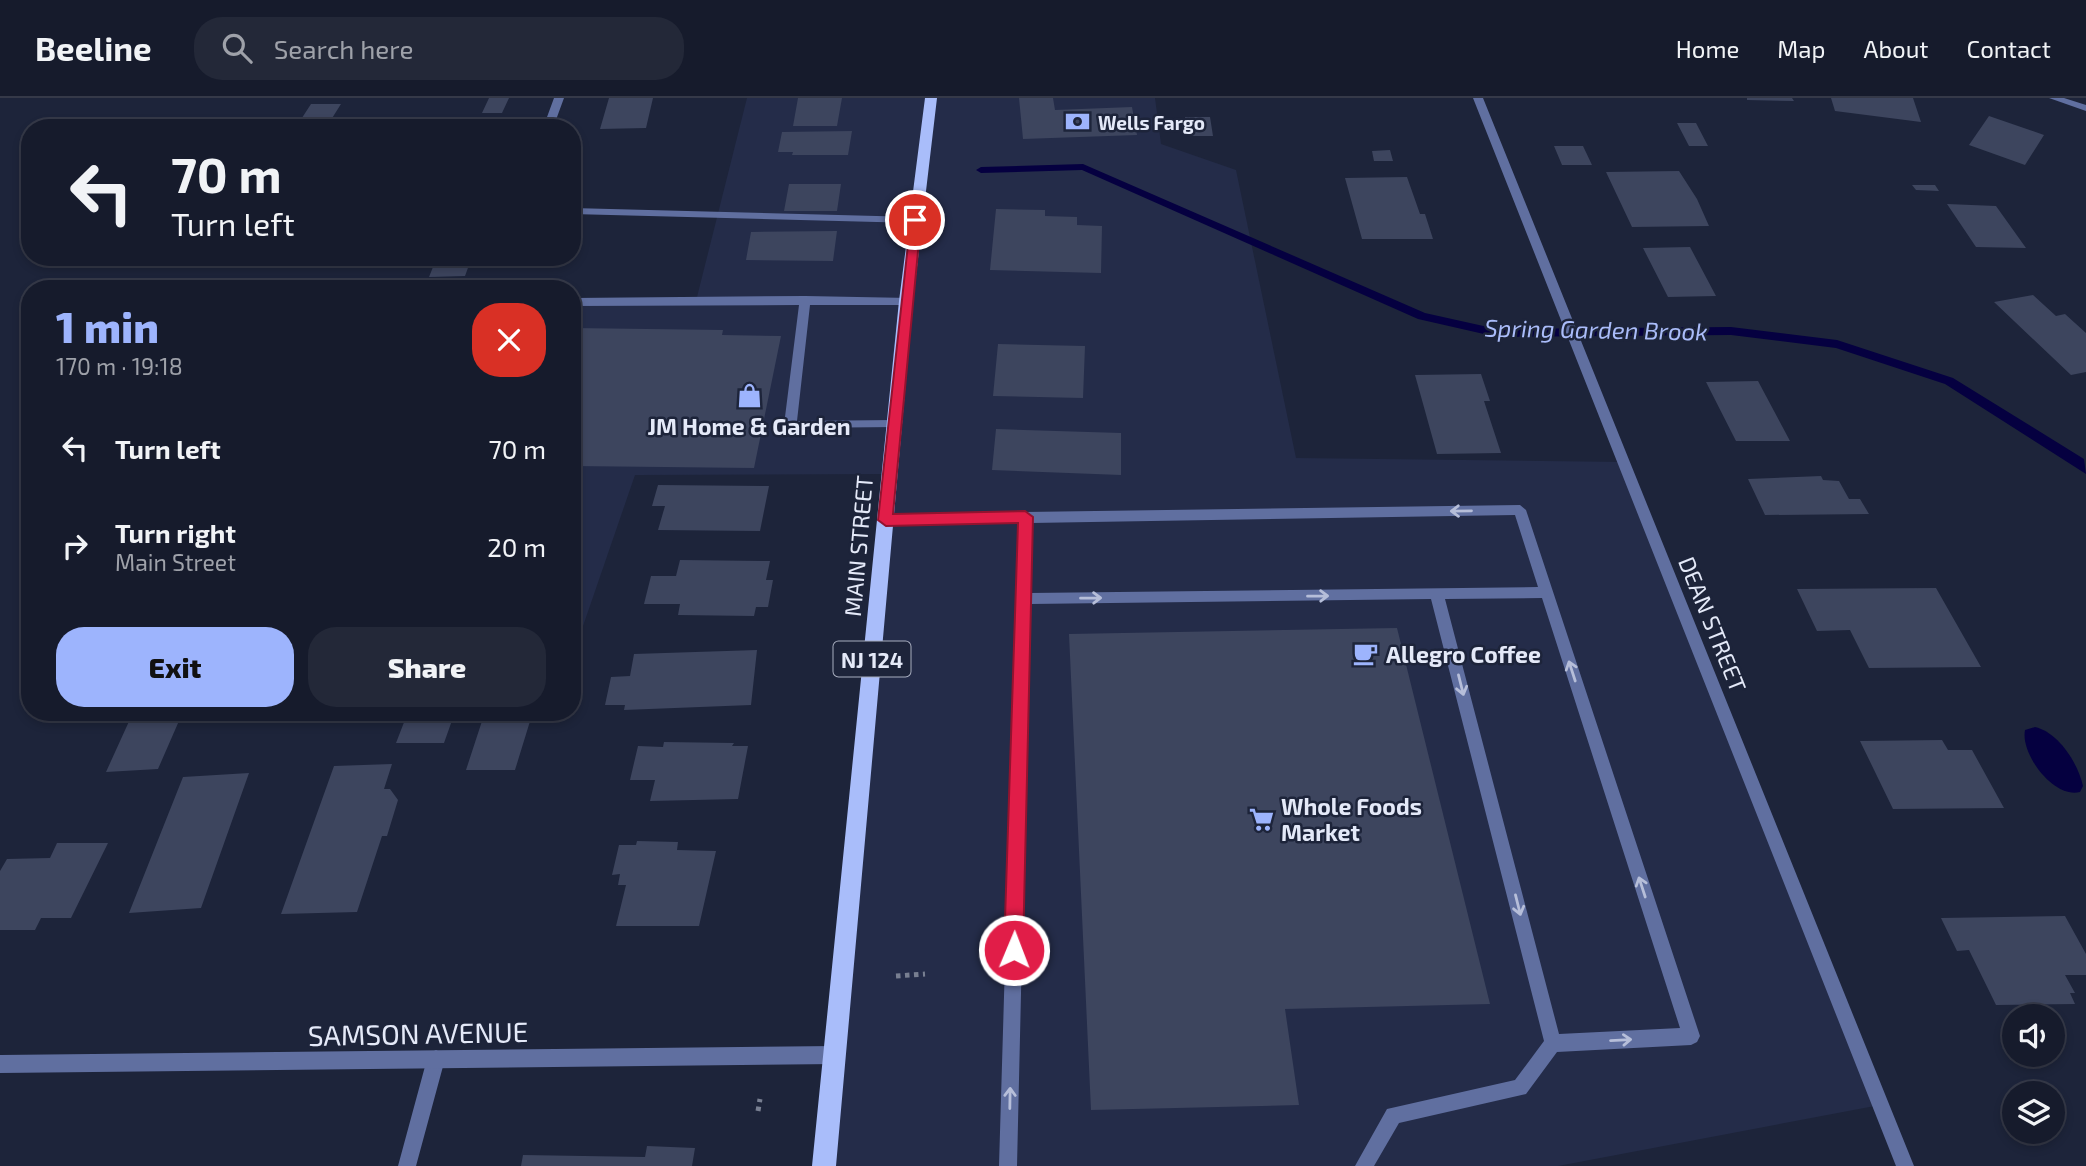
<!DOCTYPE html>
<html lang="en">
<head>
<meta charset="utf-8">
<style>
  :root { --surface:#161b2c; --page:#232838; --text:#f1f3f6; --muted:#9ea1a9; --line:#353948; --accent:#9db4fd }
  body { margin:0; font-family:"Exo 2",sans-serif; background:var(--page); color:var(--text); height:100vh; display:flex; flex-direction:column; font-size:26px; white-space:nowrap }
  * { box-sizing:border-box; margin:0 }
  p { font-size:23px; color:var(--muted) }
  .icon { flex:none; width:38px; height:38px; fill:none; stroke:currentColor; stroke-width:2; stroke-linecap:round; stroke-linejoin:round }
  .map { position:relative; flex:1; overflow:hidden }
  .sheet { position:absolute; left:21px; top:182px; width:560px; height:441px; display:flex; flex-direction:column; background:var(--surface); border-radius:28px; box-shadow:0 4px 10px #0003,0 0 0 2px var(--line) }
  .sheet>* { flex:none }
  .banner { position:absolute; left:21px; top:21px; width:560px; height:147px; border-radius:28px; box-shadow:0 4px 10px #0003,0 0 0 2px var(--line); background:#161b2c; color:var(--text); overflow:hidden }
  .controls { position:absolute; left:2002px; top:906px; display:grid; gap:14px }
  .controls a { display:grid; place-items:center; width:63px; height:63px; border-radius:50%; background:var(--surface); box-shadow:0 4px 10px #0003,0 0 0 2px var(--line); font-size:35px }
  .pin { position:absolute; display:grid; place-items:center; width:60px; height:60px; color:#fff; margin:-30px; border:4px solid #fff; border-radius:50%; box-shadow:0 2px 7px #0007 }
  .me { position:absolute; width:77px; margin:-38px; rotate:1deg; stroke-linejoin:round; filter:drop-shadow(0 0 5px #0008) }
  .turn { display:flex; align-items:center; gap:24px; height:147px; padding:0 35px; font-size:32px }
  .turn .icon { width:91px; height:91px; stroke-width:2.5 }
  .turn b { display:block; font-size:49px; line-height:60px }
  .round { display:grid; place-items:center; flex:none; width:74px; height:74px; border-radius:28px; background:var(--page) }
  .overview { display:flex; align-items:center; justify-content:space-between; height:119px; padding:0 35px }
  h1 { font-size:42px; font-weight:800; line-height:52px; color:var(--accent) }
  .action { display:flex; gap:14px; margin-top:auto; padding:14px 35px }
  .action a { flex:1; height:80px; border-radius:28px; background:var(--accent); color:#111; font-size:28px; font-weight:800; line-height:80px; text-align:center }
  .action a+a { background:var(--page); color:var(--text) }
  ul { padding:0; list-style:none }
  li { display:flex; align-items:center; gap:21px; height:98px; padding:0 35px }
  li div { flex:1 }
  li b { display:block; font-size:26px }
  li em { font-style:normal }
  header { display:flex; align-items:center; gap:42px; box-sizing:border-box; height:98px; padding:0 35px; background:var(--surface); border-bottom:2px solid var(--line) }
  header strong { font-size:33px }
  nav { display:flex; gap:38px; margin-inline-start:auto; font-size:24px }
  .search { width:490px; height:63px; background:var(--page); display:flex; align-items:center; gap:18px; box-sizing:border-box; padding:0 24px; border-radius:28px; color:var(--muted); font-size:26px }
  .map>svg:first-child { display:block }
  .built { fill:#242c49 }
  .water { fill:#050040 }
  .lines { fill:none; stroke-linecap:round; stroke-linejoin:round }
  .stream { fill:#050040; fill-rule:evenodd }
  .building { fill:#3d455e }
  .path { stroke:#787f91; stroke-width:5; stroke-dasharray:4.5 4.5; stroke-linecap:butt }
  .service { fill:#606fa0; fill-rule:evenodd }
  .minor { fill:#606fa0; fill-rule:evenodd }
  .tertiary { fill:#606fa0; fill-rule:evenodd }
  .primary { fill:#a9bdfa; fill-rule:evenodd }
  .oneway { stroke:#b6bed9 }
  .route { fill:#e11d48; stroke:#92132f; stroke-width:2 }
  .labels { text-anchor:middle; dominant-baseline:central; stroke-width:5; stroke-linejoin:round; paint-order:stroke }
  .far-poi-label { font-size:19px; font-weight:bold; fill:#e4e9f8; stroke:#1d243a; text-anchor:start }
  .shield { fill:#1d243a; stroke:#a8aebf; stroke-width:2 }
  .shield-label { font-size:21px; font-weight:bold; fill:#e4e9f8 }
  .poi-label { font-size:23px; font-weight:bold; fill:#e4e9f8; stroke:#1d243a; text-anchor:start }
  .street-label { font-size:23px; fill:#e4e9f8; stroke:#1d243a }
  .water-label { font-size:24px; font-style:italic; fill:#aabcf9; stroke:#1d243a }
  .near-street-label { font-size:28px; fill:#e4e9f8; stroke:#1d243a }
</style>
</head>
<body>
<header>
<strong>Beeline</strong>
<div class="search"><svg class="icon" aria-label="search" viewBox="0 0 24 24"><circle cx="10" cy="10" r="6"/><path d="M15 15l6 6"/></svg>Search here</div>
<nav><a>Home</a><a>Map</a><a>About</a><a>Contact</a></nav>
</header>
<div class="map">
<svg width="2086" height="1068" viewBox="0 0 2086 1068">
  <rect width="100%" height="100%" fill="#1d243a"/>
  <!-- built -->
  <path class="built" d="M747 0H1155L1161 46 1236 72 1296 360 1623 364 1880 1007 1558 1068H823L890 376 635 377 572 560V204L696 203Z"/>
  <!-- water -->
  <path class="water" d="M2035 629C2058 634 2078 665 2083 688L2080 694C2054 701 2020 656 2025 632Z"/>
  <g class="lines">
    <!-- stream -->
    <path class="stream" d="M1083 66 1425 215 1497 231 1731 229 1837 242 1953 280 2084 361 2086 376 1945 286 1836 250 1731 237 1497 239 1418 221 1082 72 981 75 976 72 981 69Z"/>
  </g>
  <!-- building -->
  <path class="building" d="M489 0H509L502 15H482Z
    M609 0H653L646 30 600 31Z
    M798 0H842L837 28H793Z
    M1019 0H1053L1055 12 1132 9 1137 37 1023 41Z
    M1747 0H1792L1794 3 1747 2Z
    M1831 0H1913L1921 24 1835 13Z
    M311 6H341L329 25 298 26Z
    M1989 18 2044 37 2025 67 1969 47Z
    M1185 19H1210L1213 38H1188Z
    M1677 25H1696L1708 48H1689Z
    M508 26 506 30H455V27Z
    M852 33 848 57H792L793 54H778L782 34Z
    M1554 48H1583L1592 67H1562Z
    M1390 52 1393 63H1374L1372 53Z
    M1679 73 1697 101 1709 128 1632 129 1606 74Z
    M1407 79 1420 116H1425L1433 141H1362L1345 80Z
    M789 86H841L837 113H784Z
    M1912 87H1935L1939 93 1916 92Z
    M1947 106 1996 108 2026 150 1976 149Z
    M996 111 1045 112V118L1077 119V127L1102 128 1101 175 990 172Z
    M837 133 833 163 746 162 751 134Z
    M1690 149 1716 198 1668 199 1643 150Z
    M437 159H472L465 178 429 179Z
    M2033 197 2056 218 2065 216 2086 235V274L2071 277 1994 204Z
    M572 230 723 232 722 237 781 238 754 370 572 368Z
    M998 246 1085 248 1083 300 993 298Z
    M1481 276 1490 303H1484L1501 355 1437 356 1415 277Z
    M1758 283 1790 343H1736L1706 284Z
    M996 331 1121 335V377L992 372Z
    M1821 378 1823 382 1839 383 1849 401H1860L1869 416 1765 417 1748 381Z
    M658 387 769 388 760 433 658 432 665 408H652Z
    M680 462 770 463 766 482H773L768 509H756L754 518 678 517 680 506H644L651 478H676Z
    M1936 490 1981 569 1869 570 1850 532 1817 533 1797 491Z
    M1397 530 1490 906 1285 911 1299 1007 1091 1012 1069 536Z
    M757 552 751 607 624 612 625 607H605L611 579 630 578 634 556Z
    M408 614H455L444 645H396Z
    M182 616 158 671 106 674 131 619Z
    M483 620H531L515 672H466Z
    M1942 642 1948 652H1972L2004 710 1893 711 1860 643Z
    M664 644 734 645 732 648H748L738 701 650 703 655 682H630L638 648 663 649Z
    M392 666 384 691H390L398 702 387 738H382L357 814 281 816 334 668Z
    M249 675 201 810 129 815 183 679Z
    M637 743 678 744 677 752 716 753 699 828H616L626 787H618L620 776 612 777 619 747H636Z
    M57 745H108L71 820H41L35 832H0V773L7 761 50 760Z
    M2065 818 2086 856V877H2065L2075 895H2070L2075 906 1996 907 1969 852 1957 853 1941 820Z
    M647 1048 695 1050 692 1068H521L523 1057 645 1059Z"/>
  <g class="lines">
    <!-- path -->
    <path class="path" d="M896 878 925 876
      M758 1013 760 1001"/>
    <!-- service -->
    <path class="service" d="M572 110 915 119 920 122 915 125 572 116Z
      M805 198 910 200 912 203 906 207H810L797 323 895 322 901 326 899 329 786 330 784 327 799 207 572 208V200Z
      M1520 407 1526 412 1700 938 1697 944 1691 947 1557 954 1526 996 1399 1025 1374 1068H1355L1387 1011 1515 982 1544 943 1431 501 1030 506 1017 1068H999L1018 425 885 427 880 426 878 422 880 418 1025 414ZM1515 417 1538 489 1030 495 1031 425ZM1542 500 1680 930 1559 936 1445 501Z
      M436 952 442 955 445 961 416 1068H398L427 961 430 955Z"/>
    <!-- minor -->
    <path class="minor" d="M554 0H564L553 30H543Z
      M1473 0H1483L1914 1068H1896Z
      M836 948 842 951 845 957 842 963 836 966 0 975V957Z"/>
    <!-- tertiary -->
    <path class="tertiary" d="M2049 0H2064L2086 7V13Z"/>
    <!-- primary -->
    <path class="primary" d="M925 0H937L913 203 836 1068H812L899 203Z"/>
  </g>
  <!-- one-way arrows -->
  <defs><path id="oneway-shaft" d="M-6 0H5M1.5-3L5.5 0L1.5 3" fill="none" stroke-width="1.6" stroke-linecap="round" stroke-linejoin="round" transform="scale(1.75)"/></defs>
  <g class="oneway">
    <use href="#oneway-shaft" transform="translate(1461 413) rotate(179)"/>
    <use href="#oneway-shaft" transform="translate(1318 498) rotate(-1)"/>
    <use href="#oneway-shaft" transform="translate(1091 500) rotate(-1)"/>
    <use href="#oneway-shaft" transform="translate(1572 573) rotate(-108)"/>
    <use href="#oneway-shaft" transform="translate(1461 587) rotate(76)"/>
    <use href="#oneway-shaft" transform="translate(1642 789) rotate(-108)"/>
    <use href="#oneway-shaft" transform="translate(1518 807) rotate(76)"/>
    <use href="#oneway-shaft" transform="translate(1621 942) rotate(-3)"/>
    <use href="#oneway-shaft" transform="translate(1010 1000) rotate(-89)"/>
  </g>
  <!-- route -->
  <path class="route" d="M911 119 921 122 893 416 1025 413 1033 419 1023 852 1020 859 1014 861 1007 859 1004 852 1018 425 886 428 878 422Z"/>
  <!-- icons -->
  <defs>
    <symbol id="bank-bare" viewBox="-9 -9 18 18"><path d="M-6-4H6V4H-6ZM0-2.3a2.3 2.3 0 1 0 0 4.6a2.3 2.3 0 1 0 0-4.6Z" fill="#9db4fd" stroke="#1d243a" stroke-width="2.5" paint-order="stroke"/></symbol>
    <symbol id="shop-bare" viewBox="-9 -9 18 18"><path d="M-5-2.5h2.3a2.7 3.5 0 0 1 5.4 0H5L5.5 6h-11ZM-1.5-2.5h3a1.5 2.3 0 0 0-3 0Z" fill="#9db4fd" stroke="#1d243a" stroke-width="2.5" paint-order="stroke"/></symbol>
    <symbol id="cafe-bare" viewBox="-9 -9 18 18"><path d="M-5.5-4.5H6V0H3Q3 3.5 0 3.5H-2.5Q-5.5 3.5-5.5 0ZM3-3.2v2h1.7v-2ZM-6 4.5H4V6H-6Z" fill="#9db4fd" stroke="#1d243a" stroke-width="2.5" paint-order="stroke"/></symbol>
    <symbol id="supermarket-bare" viewBox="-9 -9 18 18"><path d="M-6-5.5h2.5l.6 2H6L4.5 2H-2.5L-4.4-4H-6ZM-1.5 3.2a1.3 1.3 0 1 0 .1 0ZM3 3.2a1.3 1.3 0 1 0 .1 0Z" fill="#9db4fd" stroke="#1d243a" stroke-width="2.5" paint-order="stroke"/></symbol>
  </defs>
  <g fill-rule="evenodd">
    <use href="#bank-bare" x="1060" y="6" width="35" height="35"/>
    <use href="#shop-bare" x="732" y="280" width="35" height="35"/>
    <use href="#cafe-bare" x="1348" y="538" width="35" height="35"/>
    <use href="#supermarket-bare" x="1244" y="704" width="35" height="35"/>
  </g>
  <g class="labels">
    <!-- far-poi labels -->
    <g class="far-poi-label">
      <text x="1098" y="24">Wells Fargo</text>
    </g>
    <!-- shield labels -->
    <rect class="shield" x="833.5" y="543.5" width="77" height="35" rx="5"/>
    <g class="shield-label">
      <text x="872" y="561">NJ 124</text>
    </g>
    <!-- poi labels -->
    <g class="poi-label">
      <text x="749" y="328" text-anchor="middle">JM Home &amp; Garden</text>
      <text x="1386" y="556">Allegro Coffee</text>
      <text x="1281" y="708">Whole Foods<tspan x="1281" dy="26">Market</tspan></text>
    </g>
    <!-- street labels -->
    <g class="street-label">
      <text transform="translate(858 448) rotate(-85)">MAIN STREET</text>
      <text transform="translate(1713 526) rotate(68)">DEAN STREET</text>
    </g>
    <!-- water labels -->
    <g class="water-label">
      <text transform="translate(1596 231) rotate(1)">Spring Garden Brook</text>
    </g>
    <!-- near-street labels -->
    <g class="near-street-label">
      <text transform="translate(418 935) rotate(-1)">SAMSON AVENUE</text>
    </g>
  </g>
</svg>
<div class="controls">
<a><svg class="icon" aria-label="sound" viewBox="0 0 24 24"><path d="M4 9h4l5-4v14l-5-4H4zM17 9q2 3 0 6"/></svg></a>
<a><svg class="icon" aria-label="layers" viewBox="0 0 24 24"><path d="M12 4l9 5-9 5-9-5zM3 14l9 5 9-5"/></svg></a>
</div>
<div class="pin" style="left:915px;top:122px;background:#d93025"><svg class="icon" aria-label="arrive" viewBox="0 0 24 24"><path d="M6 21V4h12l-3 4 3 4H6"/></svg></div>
<svg class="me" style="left:1014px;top:852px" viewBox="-20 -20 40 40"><circle r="17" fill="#e11d48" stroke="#fff" stroke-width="3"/><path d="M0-11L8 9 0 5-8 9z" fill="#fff"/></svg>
<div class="banner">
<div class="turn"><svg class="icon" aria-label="left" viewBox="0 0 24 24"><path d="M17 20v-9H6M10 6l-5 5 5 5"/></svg><div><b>70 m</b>Turn left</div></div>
</div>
<section class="sheet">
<div class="overview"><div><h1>1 min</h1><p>170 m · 19:18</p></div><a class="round" style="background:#d93025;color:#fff"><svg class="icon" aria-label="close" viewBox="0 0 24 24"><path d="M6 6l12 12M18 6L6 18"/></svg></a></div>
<ul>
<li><svg class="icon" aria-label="left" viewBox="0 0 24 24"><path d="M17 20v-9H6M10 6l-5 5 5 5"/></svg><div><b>Turn left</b></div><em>70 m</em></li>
<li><svg class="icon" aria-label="right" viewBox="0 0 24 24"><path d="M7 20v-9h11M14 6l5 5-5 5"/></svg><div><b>Turn right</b><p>Main Street</p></div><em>20 m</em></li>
</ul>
<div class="action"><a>Exit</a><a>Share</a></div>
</section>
</div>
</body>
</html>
